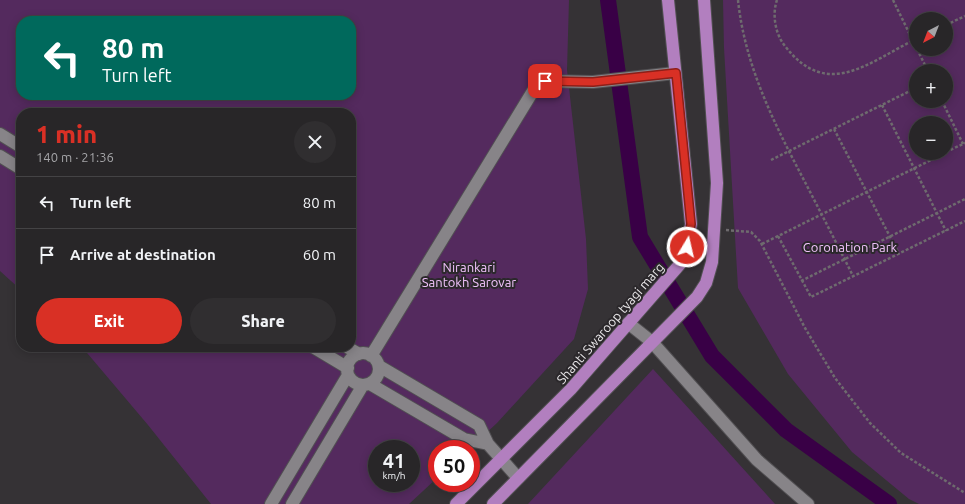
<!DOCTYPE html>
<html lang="en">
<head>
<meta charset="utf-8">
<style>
  :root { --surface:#282628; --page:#302e30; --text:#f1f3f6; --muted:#a5a5a8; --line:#444345; --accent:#d93025 }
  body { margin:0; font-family:Ubuntu,sans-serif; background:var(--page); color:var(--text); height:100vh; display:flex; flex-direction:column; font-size:15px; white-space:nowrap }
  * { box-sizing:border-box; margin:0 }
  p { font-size:13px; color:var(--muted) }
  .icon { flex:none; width:22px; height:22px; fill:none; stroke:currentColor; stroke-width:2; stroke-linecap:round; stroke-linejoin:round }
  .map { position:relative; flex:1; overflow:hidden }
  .panel { position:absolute; left:16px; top:108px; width:340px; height:244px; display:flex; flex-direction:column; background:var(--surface); border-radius:16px; box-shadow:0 2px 10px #0003,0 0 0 1px var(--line) }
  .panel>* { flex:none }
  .hud { position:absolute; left:16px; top:16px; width:340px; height:84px; border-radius:16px; box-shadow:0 2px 10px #0003,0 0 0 1px var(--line); background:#00695c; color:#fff; overflow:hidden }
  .needle { width:26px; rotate:222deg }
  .tools { position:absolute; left:909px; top:12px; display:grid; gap:8px }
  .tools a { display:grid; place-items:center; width:44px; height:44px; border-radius:50%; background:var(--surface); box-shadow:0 2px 10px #0003,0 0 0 1px var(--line); font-size:20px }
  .speed { position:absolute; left:368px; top:440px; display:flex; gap:8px; font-size:20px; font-weight:700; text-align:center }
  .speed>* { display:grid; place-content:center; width:52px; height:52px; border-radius:50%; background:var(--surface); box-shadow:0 2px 10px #0003,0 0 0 1px var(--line); line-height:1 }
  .speed small { font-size:10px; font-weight:400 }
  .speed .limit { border:6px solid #d22; background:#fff; color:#111 }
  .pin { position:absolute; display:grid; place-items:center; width:34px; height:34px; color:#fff; margin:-17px; border-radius:8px; box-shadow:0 2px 6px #0006 }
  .me { position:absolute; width:44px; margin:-22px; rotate:9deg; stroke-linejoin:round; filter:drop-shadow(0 0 3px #0008) }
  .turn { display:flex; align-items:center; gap:14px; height:84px; padding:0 20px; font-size:18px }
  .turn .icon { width:52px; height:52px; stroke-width:2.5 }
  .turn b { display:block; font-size:28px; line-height:34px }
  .round { display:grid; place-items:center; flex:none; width:42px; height:42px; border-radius:21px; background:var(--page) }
  .headline { display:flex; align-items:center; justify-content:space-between; height:68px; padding:0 20px }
  h1 { font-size:24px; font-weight:800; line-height:30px; color:var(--accent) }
  .action { display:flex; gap:8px; margin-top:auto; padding:8px 20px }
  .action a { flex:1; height:46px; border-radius:24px; background:var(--accent); color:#fff; font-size:16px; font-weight:800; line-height:46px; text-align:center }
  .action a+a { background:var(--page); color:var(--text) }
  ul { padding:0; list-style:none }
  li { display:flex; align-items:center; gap:12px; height:52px; padding:0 20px; border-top:1px solid var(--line) }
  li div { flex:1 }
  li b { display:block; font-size:15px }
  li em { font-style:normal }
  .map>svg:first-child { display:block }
  .green { fill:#542a5e; fill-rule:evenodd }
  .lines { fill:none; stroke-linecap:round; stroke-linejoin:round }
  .canal { stroke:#390046; stroke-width:16 }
  .minor-casing { stroke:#514f52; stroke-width:14 }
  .major-casing { stroke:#514f52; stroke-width:14 }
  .path { stroke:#6e6b6e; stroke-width:2.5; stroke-dasharray:3 2; stroke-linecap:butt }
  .minor { stroke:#878488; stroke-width:12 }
  .major { stroke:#b27fbf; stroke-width:12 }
  .route-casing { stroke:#8d1f18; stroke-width:10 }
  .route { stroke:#d93025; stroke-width:7 }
  .labels { text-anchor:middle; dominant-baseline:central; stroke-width:4; stroke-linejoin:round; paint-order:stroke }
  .park-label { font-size:13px; fill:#f0c2fb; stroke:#2b282b }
  .street-label { font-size:13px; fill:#e8e6e8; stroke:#2b282b }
</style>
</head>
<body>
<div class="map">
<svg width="965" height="504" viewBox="0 0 965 504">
  <rect width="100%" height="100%" fill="#353235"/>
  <!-- green -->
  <path class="green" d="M0 0H569L567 70 586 239 588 289 574 339 497 423 469 449H437V478L409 504H211L148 425 82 347H351V113H21V290L0 271ZM21 21H351V95H21ZM377 449H411V483H377Z
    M723 0H965V504H919L909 499 852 452 788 374 738 288 724 48ZM916 19H946V49H916ZM916 71H946V101H916ZM916 123H946V153H916Z
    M653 369 775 504H528Z"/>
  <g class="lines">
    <!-- canal -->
    <path class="canal" d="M608 0 640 237 712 356 786 430 889 504"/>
    <defs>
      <path id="minor" d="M0 134 21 147
        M0 156 21 169
        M628 323 652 342 757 460 808 504
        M313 347 348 368
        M347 347 359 354
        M347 369a16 16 0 1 1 32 0a16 16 0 1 1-32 0Z
        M371 356 533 91 545 81 593 82 675 73
        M379 366 479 425 488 444 518 478
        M370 384 464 439 488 444
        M271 504 348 375
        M292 504 363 385"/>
      <path id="major" d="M456 504 571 389 681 263 687 247 691 224 668 0
        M493 504 697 297 706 283 712 262 717 183 704 0"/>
    </defs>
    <!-- minor casing -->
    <use href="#minor" class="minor-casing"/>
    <!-- major casing -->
    <use href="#major" class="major-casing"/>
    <!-- path -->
    <path class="path" d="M738 0C745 67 775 125 806 184 822 215 838 246 853 276
      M777 0C772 14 775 34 785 46 827 101 869 62 916 39
      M893 0 916 47
      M946 25 965 16
      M917 49 928 71
      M942 101 963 144
      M882 105 946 231
      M834 129 899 254
      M946 152 965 143
      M771 160 916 88
      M726 230 751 232 760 241 805 328 835 378 870 423 901 453 965 493
      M778 236 811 297 965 221
      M762 244 945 153
      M801 281 965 199"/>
    <!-- minor -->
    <use href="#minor" class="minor"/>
    <!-- major -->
    <use href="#major" class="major"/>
  </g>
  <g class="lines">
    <defs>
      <path id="route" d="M545 81 593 82 676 73 691 224 687 247"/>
    </defs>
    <!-- route casing -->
    <use href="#route" class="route-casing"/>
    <!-- route -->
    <use href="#route" class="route"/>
  </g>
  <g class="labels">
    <!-- park labels -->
    <g class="park-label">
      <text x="850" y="247">Coronation Park</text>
      <text x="469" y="267">Nirankari<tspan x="469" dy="15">Santokh Sarovar</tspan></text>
    </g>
    <!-- street labels -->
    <g class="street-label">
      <text transform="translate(610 323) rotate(-49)">Shanti Swaroop tyagi marg</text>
    </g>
  </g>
</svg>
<div class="tools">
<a><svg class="needle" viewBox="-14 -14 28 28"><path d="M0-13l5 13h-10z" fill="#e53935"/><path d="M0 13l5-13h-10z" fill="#a5a5a8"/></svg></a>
<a>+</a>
<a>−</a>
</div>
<div class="speed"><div>41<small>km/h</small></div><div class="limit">50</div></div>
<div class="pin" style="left:545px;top:81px;background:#d93025"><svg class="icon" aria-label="arrive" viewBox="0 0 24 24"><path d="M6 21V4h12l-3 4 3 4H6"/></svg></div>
<svg class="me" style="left:687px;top:247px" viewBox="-20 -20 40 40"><circle r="17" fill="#d93025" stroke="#fff" stroke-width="3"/><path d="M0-11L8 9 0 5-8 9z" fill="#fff"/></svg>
<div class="hud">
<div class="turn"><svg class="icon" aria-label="left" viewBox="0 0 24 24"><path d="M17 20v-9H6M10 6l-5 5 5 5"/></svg><div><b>80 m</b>Turn left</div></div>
</div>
<section class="panel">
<div class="headline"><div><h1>1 min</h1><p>140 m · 21:36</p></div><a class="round"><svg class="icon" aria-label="close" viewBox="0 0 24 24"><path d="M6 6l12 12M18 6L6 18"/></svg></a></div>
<ul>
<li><svg class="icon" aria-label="left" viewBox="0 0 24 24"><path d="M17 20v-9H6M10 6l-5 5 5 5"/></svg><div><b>Turn left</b></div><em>80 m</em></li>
<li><svg class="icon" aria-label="arrive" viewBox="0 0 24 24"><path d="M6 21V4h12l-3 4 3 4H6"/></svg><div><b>Arrive at destination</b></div><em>60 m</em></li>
</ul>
<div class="action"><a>Exit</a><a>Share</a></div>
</section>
</div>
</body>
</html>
